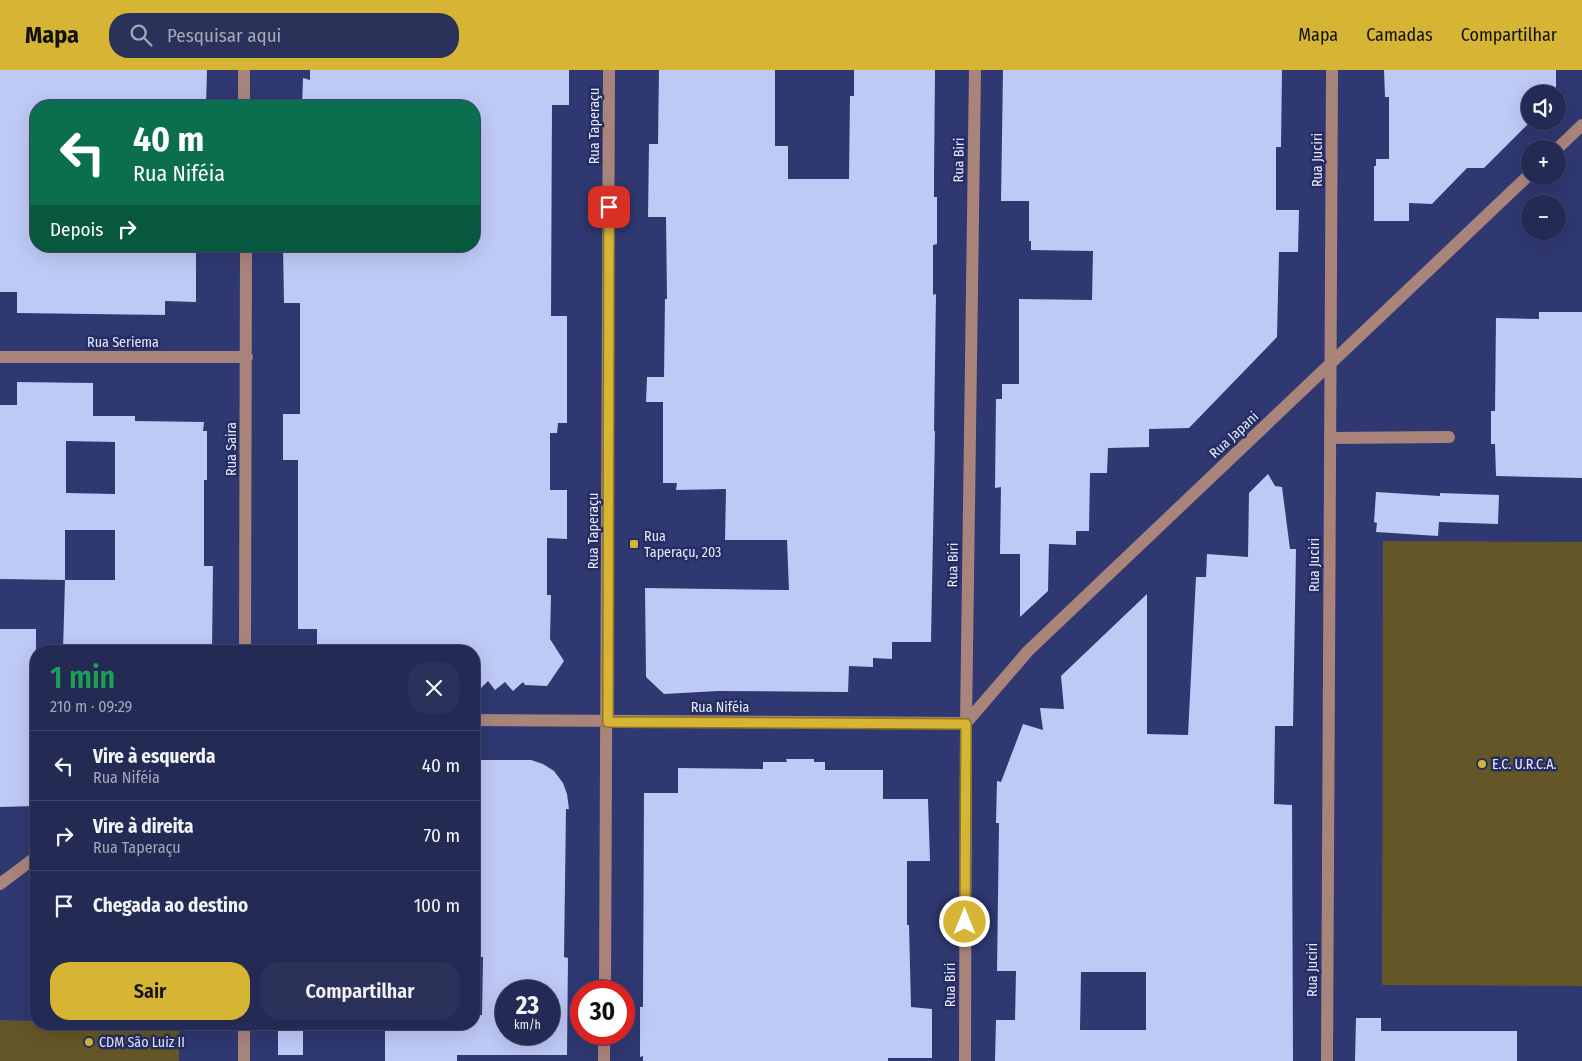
<!DOCTYPE html>
<html lang="pt">
<head>
<meta charset="utf-8">
<style>
  :root { --surface:#232a54; --page:#2b325a; --text:#f1f3f6; --muted:#a3a7b8; --line:#40466b; --accent:#d6b534 }
  body { margin:0; font-family:"Fira Sans Condensed",sans-serif; background:var(--page); color:var(--text); height:100vh; display:flex; flex-direction:column; font-size:19px; white-space:nowrap }
  * { box-sizing:border-box; margin:0 }
  p { font-size:16px; color:var(--muted) }
  .icon { flex:none; width:28px; height:28px; fill:none; stroke:currentColor; stroke-width:2; stroke-linecap:round; stroke-linejoin:round }
  .map { position:relative; flex:1; overflow:hidden }
  .details { position:absolute; left:30px; top:575px; width:450px; height:385px; display:flex; flex-direction:column; background:var(--surface); border-radius:20px; box-shadow:0 5px 20px #0002,0 0 0 1px var(--line) }
  .details>* { flex:none }
  .guide { position:absolute; left:30px; top:30px; width:450px; height:152px; border-radius:20px; box-shadow:0 5px 20px #0002,0 0 0 1px var(--line); background:#0b6e4f; color:#fff; overflow:hidden }
  .tools { position:absolute; left:1521px; top:15px; display:grid; gap:10px }
  .tools a { display:grid; place-items:center; width:45px; height:45px; border-radius:50%; background:var(--surface); box-shadow:0 5px 20px #0002,0 0 0 1px var(--line); font-size:25px }
  .speed { position:absolute; left:495px; top:910px; display:flex; gap:10px; font-size:25px; font-weight:700; text-align:center }
  .speed>* { display:grid; place-content:center; width:65px; height:65px; border-radius:50%; background:var(--surface); box-shadow:0 5px 20px #0002,0 0 0 1px var(--line); line-height:1 }
  .speed small { font-size:12px; font-weight:400 }
  .speed .limit { border:8px solid #d22; background:#fff; color:#111 }
  .pin { position:absolute; display:grid; place-items:center; width:42px; height:42px; color:#fff; margin:-21px; border-radius:10px; box-shadow:0 2px 8px #0006 }
  .me { position:absolute; width:55px; margin:-28px; rotate:0deg; stroke-linejoin:round; filter:drop-shadow(0 0 4px #0008) }
  .turn { display:flex; align-items:center; gap:18px; height:105px; padding:0 20px; font-size:22px }
  .turn .icon { width:65px; height:65px; stroke-width:2.5 }
  .turn b { display:block; font-size:35px; line-height:42px }
  .then { display:flex; align-items:center; height:48px; padding:0 20px; background:#0003; gap:10px; font-size:19px }
  .round { display:grid; place-items:center; flex:none; width:52px; height:52px; border-radius:20px; background:var(--page) }
  .overview { display:flex; align-items:center; justify-content:space-between; height:85px; padding:0 20px }
  h1 { font-size:30px; font-weight:600; line-height:38px; color:#1e9e55 }
  .button { display:flex; gap:10px; margin-top:auto; padding:10px 20px }
  .button a { flex:1; height:58px; border-radius:20px; background:var(--accent); color:#111; font-size:20px; font-weight:600; line-height:58px; text-align:center }
  .button a+a { background:var(--page); color:var(--text) }
  ul { padding:0; list-style:none }
  li { display:flex; align-items:center; gap:15px; height:70px; padding:0 20px; border-top:1px solid var(--line) }
  li div { flex:1 }
  li b { display:block; font-size:19px }
  li em { font-style:normal }
  header { display:flex; align-items:center; gap:30px; box-sizing:border-box; height:70px; padding:0 25px; background:var(--accent); color:#111 }
  header strong { font-size:24px }
  nav { display:flex; gap:28px; margin-inline-start:auto; font-size:18px }
  .search { width:350px; height:45px; background:var(--page); display:flex; align-items:center; gap:12px; box-sizing:border-box; padding:0 18px; border-radius:20px; color:var(--muted); font-size:19px }
  .map>svg:first-child { display:block }
  .green { fill:#645627 }
  .building { fill:#bec9f6; fill-rule:evenodd }
  .lines { fill:none; stroke-linecap:round; stroke-linejoin:round }
  .minor { stroke:#a9847b; stroke-width:12 }
  .route-casing { stroke:#8b7622; stroke-width:12 }
  .route { stroke:#d6b534; stroke-width:9 }
  .poi-dot { fill:#d6b534; stroke:#252d64; stroke-width:2 }
  .labels { text-anchor:middle; dominant-baseline:central; stroke-width:5; stroke-linejoin:round; paint-order:stroke }
  .street-label { font-size:14px; fill:#e7ebf9; stroke:#252d64 }
  .poi-label { font-size:14px; fill:#e7ebf9; stroke:#252d64; text-anchor:start }
</style>
</head>
<body>
<header>
<strong>Mapa</strong>
<div class="search"><svg class="icon" aria-label="search" viewBox="0 0 24 24"><circle cx="10" cy="10" r="6"/><path d="M15 15l6 6"/></svg>Pesquisar aqui</div>
<nav><a>Mapa</a><a>Camadas</a><a>Compartilhar</a></nav>
</header>
<div class="map">
<svg width="1582" height="991" viewBox="0 0 1582 991">
  <rect width="100%" height="100%" fill="#2f3870"/>
  <!-- green -->
  <path class="green" d="M1383 471 1582 472V916L1382 915Z
    M0 950 36 951V954H179V991H0Z"/>
  <!-- building -->
  <path class="building" d="M0 0H207L206 36H36V176H196V232L165 231V245L17 243V222H0Z
    M310 0H569V35H552L551 246H567V353H558L557 363H550V420H567V469L547 468V525H551L550 569 564 591 547 616 525 615 523 612 513 621 505 612 495 620 488 611 474 625V581H317V559H298V390H283V344H300V233H284L283 176H474V36H302L303 8 310 10Z
    M659 0H775V76H788V109H849L850 26H854V0H935L934 108V127H937V174L933 175V225L936 224 934 361H935L931 572H892V589L873 588V597L849 596 848 622 718 621 664 624 646 607 645 518 789 520 787 470H725L726 419 676 420 677 413H663V332H646L647 307H664L665 229H667L666 147H648L649 74H658Z
    M1003 0H1282L1281 77H1276V140H1299L1298 182H1279L1277 267 1189 358 1149 359V377L1108 378 1107 403H1090L1089 461H1076V475L1049 474 1048 521 1020 547V484H1000L1001 417 995 418 996 329H1002V314H1019V229L1092 230 1093 181 1031 180V171H1029V131H1001Z
    M1384 0H1556V24H1530L1531 51 1484 98H1467L1432 134 1409 133V151H1374V96H1376V89H1389V27H1385Z
    M1539 242H1582V408L1496 406 1495 374H1491V341H1495L1496 248 1539 249Z
    M17 312 93 313V346H135V351L204 352 203 361H207V410H204V496H213L212 581H63L65 510 0 509V335H17ZM66 371 115 372V424L66 423ZM65 460H115V510H65Z
    M1268 404 1275 416 1282 417 1290 479H1296L1293 656H1275L1274 734 1292 735 1293 991H995L996 950H1015L1016 901H997L999 753H996L997 711 1001 712 1023 654 1043 660 1040 638 1064 639 1061 606 1147 524V664L1188 665 1196 507H1206L1207 484 1248 487 1249 423ZM1081 902H1146V960H1080Z
    M1376 422 1440 426V423L1499 425 1498 454 1439 452 1438 466 1376 462 1377 453 1374 452Z
    M0 559H36V736L0 737Z
    M786 689H814V692H825V700H883V729H928L930 791H907V855H909L911 937 932 939V988H888V991H643V986L640 987V937H643L644 723H678V698L763 699V692H787Z
    M474 690H531L543 694 554 701 563 713 567 724 569 739H566L564 887 568 888 567 985H457V991H385V954H474V945H482L483 887H474ZM506 921H549V964H506Z
    M1356 948H1381V961H1517V991H1355Z
    M278 954H303V985H278Z"/>
  <g class="lines">
    <!-- minor -->
    <path class="minor" d="M244 0V36
      M1557 79 1582 55
      M0 287H247
      M1330 368 1449 367
      M245 581 246 176
      M474 650 966 653 1028 581 1530 104
      M0 814 36 787
      M605 921 609 0
      M244 991V954
      M604 991V964
      M965 991 966 653 975 0
      M1327 991 1332 0"/>
  </g>
  <g class="lines">
    <defs>
      <path id="route" d="M609 137 608 652 966 654 965 852"/>
    </defs>
    <!-- route casing -->
    <use href="#route" class="route-casing"/>
    <!-- route -->
    <use href="#route" class="route"/>
  </g>
  <!-- markers -->
  <g class="poi-dot">
    <rect x="629" y="469" width="10" height="10" rx="2.5"/>
    <circle cx="1482" cy="694" r="5"/>
    <circle cx="89" cy="972" r="5"/>
  </g>
  <g class="labels">
    <!-- street labels -->
    <g class="street-label">
      <text transform="translate(594 56) rotate(-90)">Rua Taperaçu</text>
      <text transform="translate(959 90) rotate(-89)">Rua Biri</text>
      <text transform="translate(1317 90) rotate(-90)">Rua Juciri</text>
      <text x="123" y="272">Rua Seriema</text>
      <text transform="translate(1234 365) rotate(-43)">Rua Japani</text>
      <text transform="translate(231 379) rotate(-90)">Rua Saira</text>
      <text transform="translate(593 461) rotate(-90)">Rua Taperaçu</text>
      <text transform="translate(953 495) rotate(-89)">Rua Biri</text>
      <text transform="translate(1314 495) rotate(-90)">Rua Juciri</text>
      <text x="720" y="637">Rua Niféia</text>
      <text transform="translate(1312 900) rotate(-90)">Rua Juciri</text>
      <text transform="translate(950 915) rotate(-90)">Rua Biri</text>
    </g>
    <!-- poi labels -->
    <g class="poi-label">
      <text x="644" y="466">Rua<tspan x="644" dy="16">Taperaçu, 203</tspan></text>
      <text x="1492" y="694">E.C. U.R.C.A.</text>
      <text x="99" y="972">CDM São Luiz II</text>
    </g>
  </g>
</svg>
<div class="tools">
<a><svg class="icon" aria-label="sound" viewBox="0 0 24 24"><path d="M4 9h4l5-4v14l-5-4H4zM17 9q2 3 0 6"/></svg></a>
<a>+</a>
<a>−</a>
</div>
<div class="speed"><div>23<small>km/h</small></div><div class="limit">30</div></div>
<div class="pin" style="left:609px;top:137px;background:#d93025"><svg class="icon" aria-label="arrive" viewBox="0 0 24 24"><path d="M6 21V4h12l-3 4 3 4H6"/></svg></div>
<svg class="me" style="left:965px;top:852px" viewBox="-20 -20 40 40"><circle r="17" fill="#d6b534" stroke="#fff" stroke-width="3"/><path d="M0-11L8 9 0 5-8 9z" fill="#fff"/></svg>
<div class="guide">
<div class="turn"><svg class="icon" aria-label="left" viewBox="0 0 24 24"><path d="M17 20v-9H6M10 6l-5 5 5 5"/></svg><div><b>40 m</b>Rua Niféia</div></div>
<div class="then">Depois<svg class="icon" aria-label="right" viewBox="0 0 24 24"><path d="M7 20v-9h11M14 6l5 5-5 5"/></svg></div>
</div>
<section class="details">
<div class="overview"><div><h1>1 min</h1><p>210 m · 09:29</p></div><a class="round"><svg class="icon" aria-label="close" viewBox="0 0 24 24"><path d="M6 6l12 12M18 6L6 18"/></svg></a></div>
<ul>
<li><svg class="icon" aria-label="left" viewBox="0 0 24 24"><path d="M17 20v-9H6M10 6l-5 5 5 5"/></svg><div><b>Vire à esquerda</b><p>Rua Niféia</p></div><em>40 m</em></li>
<li><svg class="icon" aria-label="right" viewBox="0 0 24 24"><path d="M7 20v-9h11M14 6l5 5-5 5"/></svg><div><b>Vire à direita</b><p>Rua Taperaçu</p></div><em>70 m</em></li>
<li><svg class="icon" aria-label="arrive" viewBox="0 0 24 24"><path d="M6 21V4h12l-3 4 3 4H6"/></svg><div><b>Chegada ao destino</b></div><em>100 m</em></li>
</ul>
<div class="button"><a>Sair</a><a>Compartilhar</a></div>
</section>
</div>
</body>
</html>
